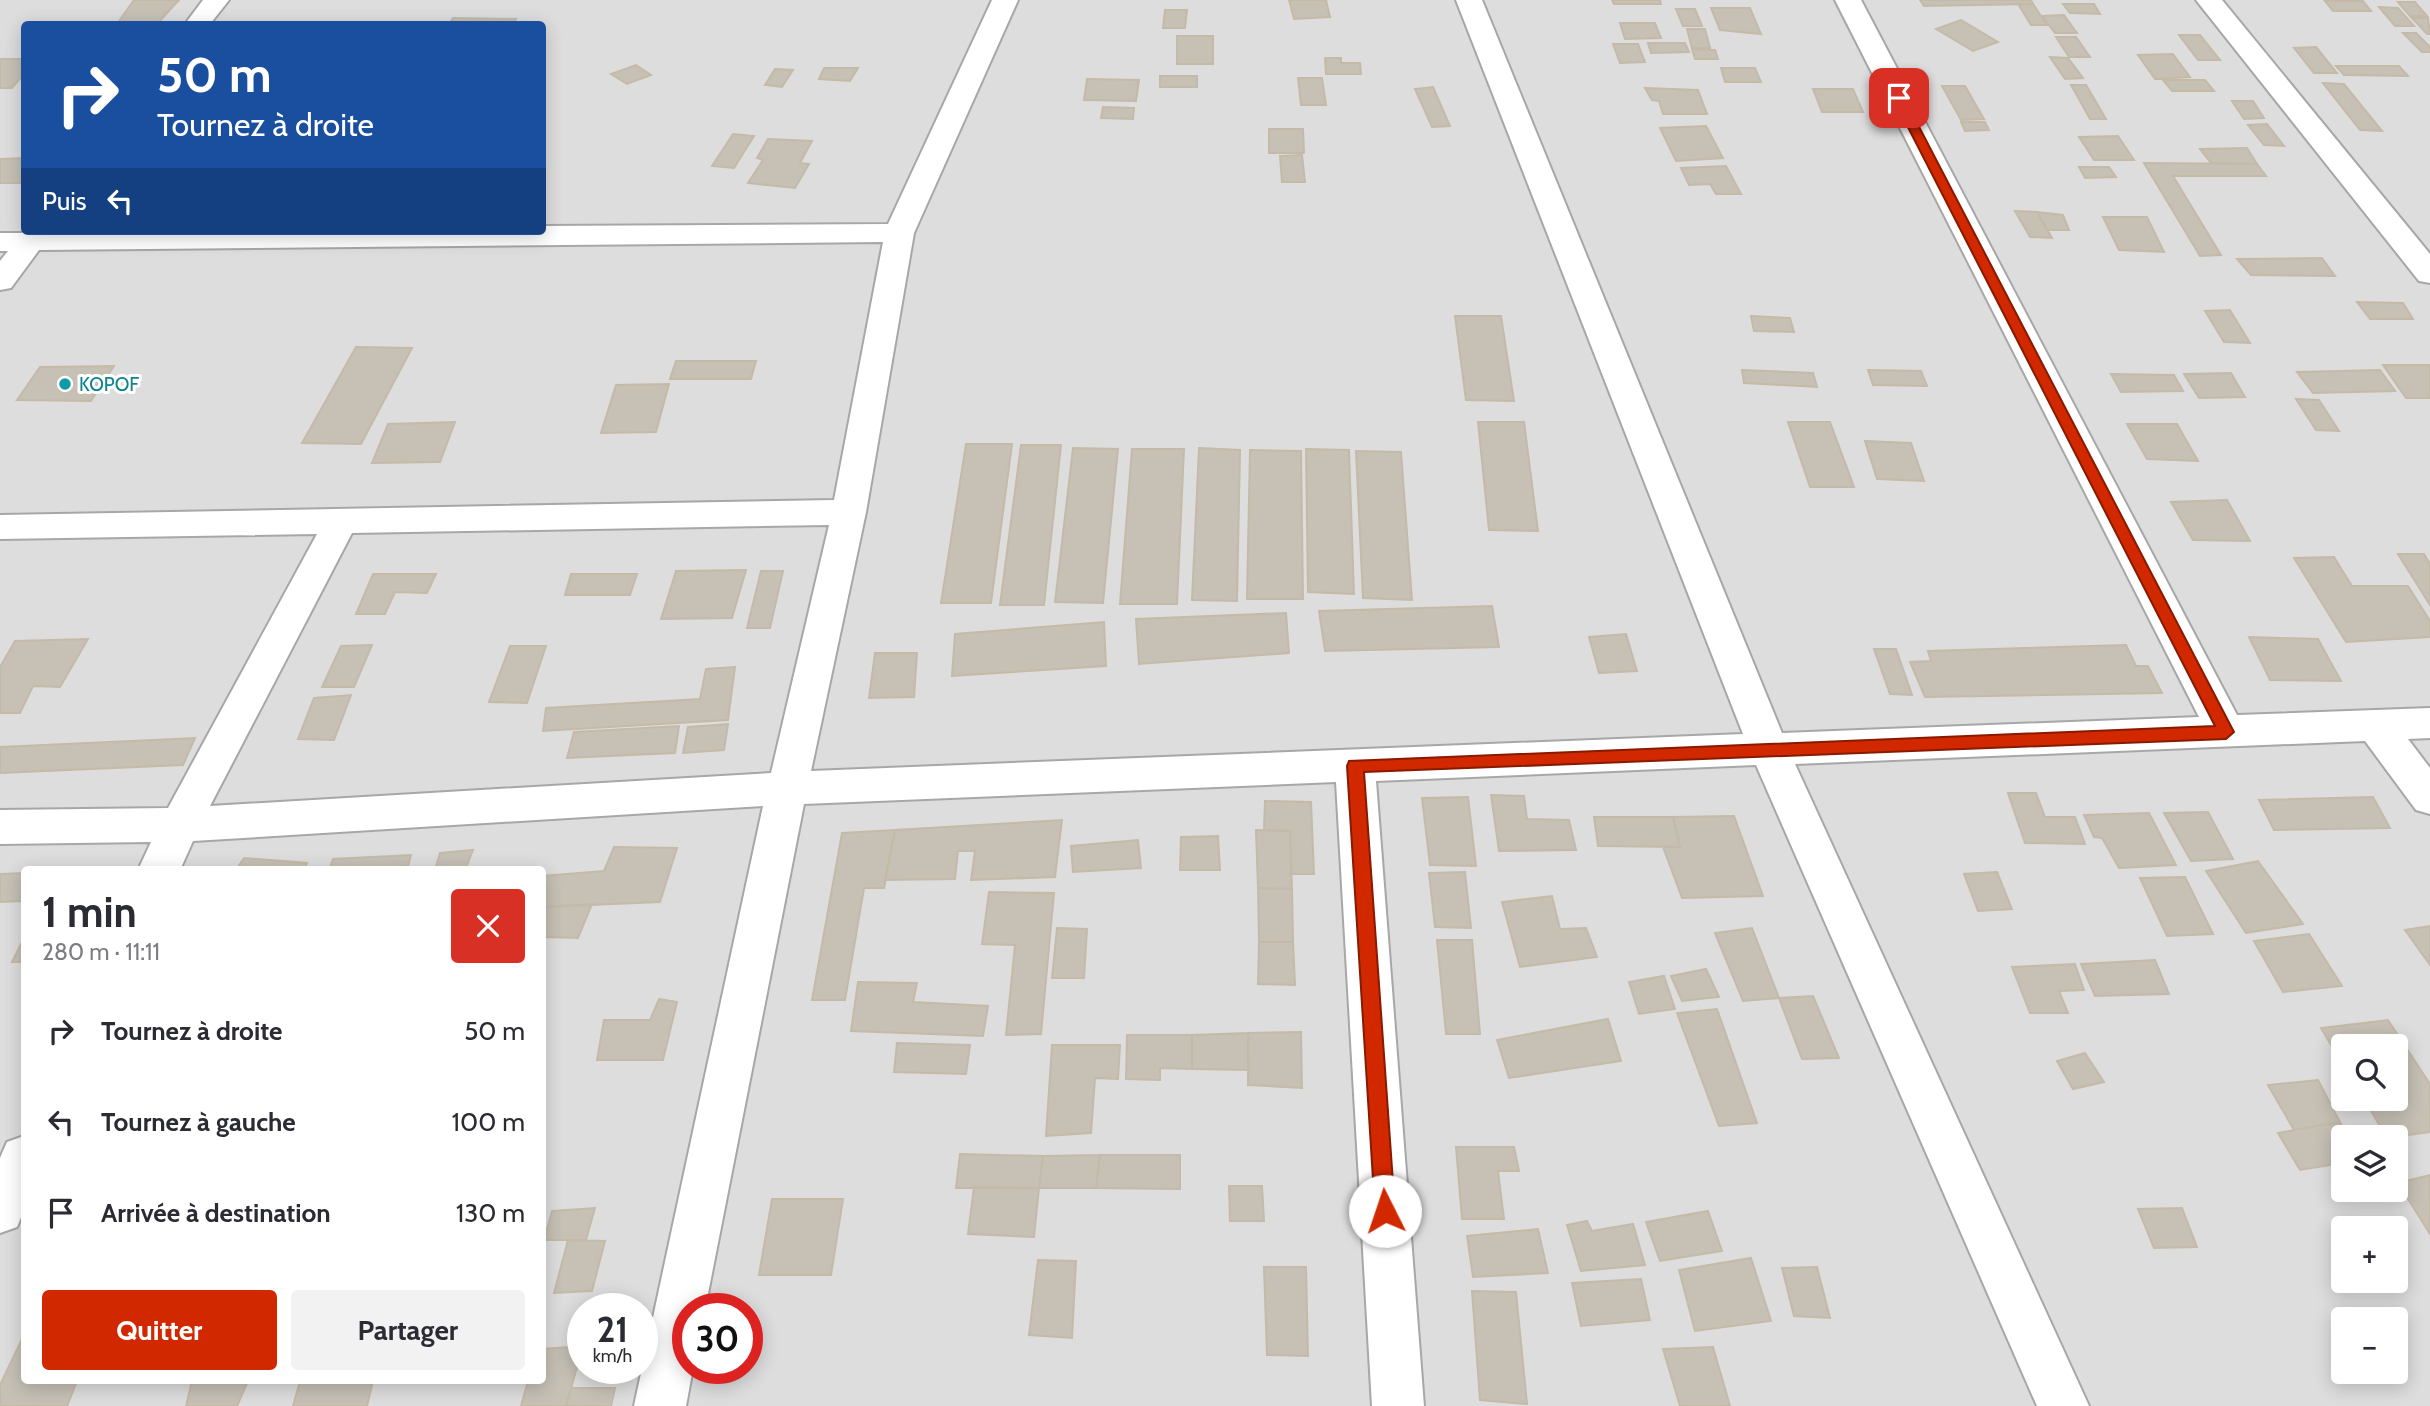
<!DOCTYPE html>
<html lang="fr">
<head>
<meta charset="utf-8">
<style>
  :root { --surface:#fff; --page:#f2f2f3; --text:#2b2b33; --muted:#7c7c81; --accent:#d12800 }
  body { margin:0; font-family:Cabin,sans-serif; background:var(--page); color:var(--text); height:100vh; display:flex; flex-direction:column; font-size:26px; white-space:nowrap }
  * { box-sizing:border-box; margin:0 }
  p { font-size:23px; color:var(--muted) }
  .icon { flex:none; width:38px; height:38px; fill:none; stroke:currentColor; stroke-width:2; stroke-linecap:round; stroke-linejoin:round }
  .map { position:relative; flex:1; overflow:hidden }
  .details { position:absolute; left:21px; top:866px; width:525px; height:518px; display:flex; flex-direction:column; background:var(--surface); border-radius:7px; box-shadow:0 4px 18px #0003 }
  .details>* { flex:none }
  .top-card { position:absolute; left:21px; top:21px; width:525px; height:214px; border-radius:7px; box-shadow:0 4px 18px #0003; background:#1a4fa0; color:#fff; overflow:hidden }
  .controls { position:absolute; left:2331px; top:1034px; display:grid; gap:14px }
  .controls a { display:grid; place-items:center; width:77px; height:77px; border-radius:7px; background:var(--surface); box-shadow:0 4px 18px #0003; font-size:35px }
  .speed { position:absolute; left:567px; top:1293px; display:flex; gap:14px; font-size:35px; font-weight:700; text-align:center }
  .speed>* { display:grid; place-content:center; width:91px; height:91px; border-radius:50%; background:var(--surface); box-shadow:0 4px 18px #0003; line-height:1 }
  .speed small { font-size:18px; font-weight:400 }
  .speed .limit { border:10px solid #d22; background:#fff; color:#111 }
  .pin { position:absolute; display:grid; place-items:center; width:60px; height:60px; color:#fff; margin:-30px; border-radius:14px; box-shadow:0 4px 10px #0006 }
  .me { position:absolute; width:77px; margin:-38px; rotate:356deg; stroke-linejoin:round; filter:drop-shadow(0 0 5px #0008) }
  .turn { display:flex; align-items:center; gap:24px; height:147px; padding:0 21px; font-size:32px }
  .turn .icon { width:91px; height:91px; stroke-width:2.5 }
  .turn b { display:block; font-size:49px; line-height:60px }
  .then { display:flex; align-items:center; height:66px; padding:0 21px; background:#0003; gap:14px; font-size:26px }
  .round { display:grid; place-items:center; flex:none; width:74px; height:74px; border-radius:7px; background:var(--page) }
  .head { display:flex; align-items:center; justify-content:space-between; height:119px; padding:0 21px }
  h1 { font-size:42px; font-weight:700; line-height:52px }
  .action { display:flex; gap:14px; margin-top:auto; padding:14px 21px }
  .action a { flex:1; height:80px; border-radius:7px; background:var(--accent); color:#fff; font-size:28px; font-weight:700; line-height:80px; text-align:center }
  .action a+a { background:var(--page); color:var(--text) }
  ul { padding:0; list-style:none }
  li { display:flex; align-items:center; gap:21px; height:91px; padding:0 21px }
  li div { flex:1 }
  li b { display:block; font-size:26px }
  li em { font-style:normal }
  .map>svg:first-child { display:block }
  .residential { fill:#dedddd; fill-rule:evenodd }
  .building { fill:#c6c0b5; stroke:#c4baa7; stroke-width:2 }
  .lines { fill:none; stroke-linecap:round; stroke-linejoin:round }
  .street-casing { stroke:#a7a7a7; stroke-width:4 }
  .street { fill:#fff; fill-rule:evenodd }
  .route { fill:#d12800; stroke:#881a00; stroke-width:2 }
  .culture-dot { fill:#0f9aa8; stroke:#fff; stroke-width:2.5 }
  .labels { text-anchor:middle; dominant-baseline:central; stroke-width:6; stroke-linejoin:round; paint-order:stroke }
  .culture-label { font-size:19px; fill:#0d838f; stroke:#fff; text-anchor:start }
</style>
</head>
<body>
<div class="map">
<svg width="2430" height="1406" viewBox="0 0 2430 1406">
  <rect width="100%" height="100%" fill="#f1f0e6"/>
  <!-- residential -->
  <path class="residential" d="M0 0H2430V1406H0ZM24 24H542V231H24ZM24 870H542V1381H24ZM2343 1046H2396V1099H2343ZM2343 1138H2396V1190H2343ZM2343 1228H2396V1281H2343ZM583 1309H642V1368H583ZM688 1309H747V1368H688ZM2343 1320H2396V1372H2343Z"/>
  <!-- building -->
  <path class="building" d="M134 0H179L157 24H117Z
    M1289 0H1326L1330 17 1294 19Z
    M1612 0H1660L1661 4H1614Z
    M1920 0H2031L2033 4 1924 6Z
    M2325 1H2363L2371 11H2333Z
    M2398 2H2415L2427 16H2410Z
    M2018 4H2033L2047 25H2031Z
    M2063 4H2094L2100 14 2070 13Z
    M2379 7 2398 8 2414 26H2395Z
    M1711 8H1750L1761 34 1720 30Z
    M1676 9H1695L1702 26H1683Z
    M1165 10H1187L1185 28H1163Z
    M2064 15 2077 33H2055L2042 16Z
    M453 18 516 19 513 24H449Z
    M2412 18H2428L2430 34H2427Z
    M1961 20 1998 42 1973 51 1936 29Z
    M1620 23H1655L1661 38 1625 39Z
    M1687 29H1705L1710 48H1692Z
    M2403 33H2416L2430 47V52H2422Z
    M2179 35H2200L2220 60H2198Z
    M1177 36H1213V64H1177Z
    M2056 37H2076L2090 57H2069Z
    M1648 43H1685L1689 52 1651 53Z
    M1613 44H1638L1645 62 1620 63Z
    M2316 47 2337 73H2314L2294 48Z
    M1692 49 1715 50 1718 59H1695Z
    M2173 54 2190 77 2155 79 2138 55Z
    M2050 57 2068 58 2083 78 2065 79Z
    M1325 58H1341V63H1360L1361 74H1326Z
    M0 59H24V74L12 88H0Z
    M636 65 651 75 627 84 611 74Z
    M2336 66H2399L2408 76 2344 75Z
    M824 68H858L850 81 819 79Z
    M1721 68H1755L1761 82H1725Z
    M775 69 793 70 782 87 765 85Z
    M1160 76H1197V87H1160Z
    M1298 78H1322L1326 105H1301Z
    M1087 79 1139 80 1136 101 1084 100Z
    M2163 80H2205L2214 91H2172Z
    M2323 83 2344 84 2382 131 2360 130Z
    M2071 85H2086L2106 119H2090Z
    M1942 86H1965L1984 119 1961 120Z
    M1433 87 1450 126 1432 127 1415 89Z
    M1645 88 1698 90 1707 114H1663L1659 101 1652 100Z
    M1813 89H1853L1863 112H1822Z
    M2232 101H2253L2264 118 2244 119Z
    M1103 107 1134 108 1133 119 1101 118Z
    M1961 122H1985L1989 130 1965 131Z
    M2267 124 2284 146 2264 145 2248 125Z
    M1706 126 1723 158 1676 161 1660 128Z
    M1269 129H1303L1304 153H1269Z
    M733 134 754 136 734 168 712 166Z
    M2118 136 2134 160H2094L2079 137Z
    M768 139 812 141 800 163 809 164 795 188 748 183 763 160 757 158Z
    M2247 148 2257 164 2211 163 2200 149Z
    M1302 155 1305 182H1282L1280 156Z
    M24 158V183H0V159Z
    M2144 163 2257 164 2266 176H2173L2221 255 2200 256Z
    M1726 166 1741 194H1716L1710 184 1689 185 1681 168Z
    M2079 167H2109L2116 177 2085 178Z
    M2015 211 2037 212 2052 238 2030 237Z
    M2037 212 2063 215 2069 230H2047Z
    M2103 217H2147L2164 252 2119 250Z
    M2322 258 2335 276 2251 275 2237 259Z
    M2357 302 2403 303 2413 319H2370Z
    M2230 310 2250 343 2224 342 2205 311Z
    M1455 316H1501L1514 401 1466 400Z
    M1751 316 1790 318 1794 332 1754 331Z
    M356 347 412 348 361 444 302 443Z
    M676 361H756L751 379H670Z
    M2383 365H2430V398H2406Z
    M114 366 91 401 17 400 40 367Z
    M1742 370 1813 373 1817 387 1744 383Z
    M1868 370 1921 371 1927 386 1873 385Z
    M2380 370 2395 391 2313 393 2297 372Z
    M2231 373 2245 397 2199 398 2184 374Z
    M2111 374 2174 375 2183 391 2121 392Z
    M669 384 656 432 601 433 616 385Z
    M2296 399 2319 400 2339 431 2316 430Z
    M455 422 440 462 372 463 388 424Z
    M1478 422H1524L1538 531 1489 530Z
    M1788 422H1830L1854 487H1810Z
    M2127 424H2177L2198 461 2147 459Z
    M1865 441 1911 443 1924 481 1877 479Z
    M966 444H1012L991 603H941Z
    M1021 445H1061L1044 605H1000Z
    M1073 448 1118 449 1103 603 1055 602Z
    M1199 448 1240 450 1237 601 1192 600Z
    M1132 449H1184L1177 604H1120Z
    M1306 449 1349 450 1354 594 1308 592Z
    M1250 450 1301 451 1303 599H1247Z
    M1356 451 1401 452 1412 600 1363 598Z
    M2227 500 2250 541 2193 540 2171 502Z
    M2398 554H2424L2430 564V605Z
    M2334 557 2352 586H2408L2430 621V637L2346 642 2294 558Z
    M746 570 732 618 661 619 676 571Z
    M761 571H783L770 628H747Z
    M373 574H436L427 593 395 592 385 614H356Z
    M571 574H637L630 595H565Z
    M1492 606 1499 647 1325 651 1319 611Z
    M1286 613 1289 653 1139 664 1136 619Z
    M1104 622 1106 666 952 676 955 634Z
    M1626 634 1637 671 1599 673 1589 637Z
    M2249 637 2318 639 2341 681 2270 680Z
    M88 639 60 687 33 686 20 713H0V667L15 641Z
    M372 645 354 687H322L341 646Z
    M2126 645 2136 666H2148L2162 693 1925 697 1910 662 1931 661 1928 651Z
    M510 646H546L527 703 489 702Z
    M1874 649H1896L1912 695 1890 694Z
    M875 653H917L914 697 869 698Z
    M735 667 728 720 543 731 546 708 700 699 706 669Z
    M351 695 334 740 298 739 314 698Z
    M728 724 724 750 683 753 688 727Z
    M679 726 675 753 567 758 574 732Z
    M195 738 183 765 0 773V747Z
    M2008 793H2036L2045 817H2075L2085 844 2025 843Z
    M1491 795 1524 796 1527 819 1569 820 1576 850 1499 851Z
    M1468 797 1476 866 1430 865 1422 798Z
    M2373 797 2390 828 2274 830 2259 800Z
    M1265 801 1311 802 1314 874H1291L1290 831 1264 830Z
    M2208 812 2233 859 2191 861 2164 813Z
    M2149 813 2176 865 2119 868 2102 838 2094 837 2084 815Z
    M1734 816 1763 896 1682 898 1663 847H1680L1673 817Z
    M1594 817H1673L1680 847 1598 846Z
    M1062 820 1055 877 971 880 975 851H958L955 879 885 880 895 830Z
    M895 830 884 888H864L845 1000H812L842 833Z
    M1256 830 1290 831 1292 889 1258 888Z
    M1218 836 1220 870H1180L1181 837Z
    M1138 840 1141 868 1073 872 1071 846Z
    M614 847 677 848 660 902 542 907V876L604 871Z
    M473 850 465 870H435L440 853Z
    M411 855 407 870H329L333 859Z
    M244 858 307 863 304 870H236Z
    M2258 861 2303 924 2246 933 2206 871Z
    M1465 872 1471 928 1435 927 1429 873Z
    M1997 872 2012 909 1978 911 1964 874Z
    M24 873V901L0 902V874Z
    M2185 877 2213 934 2167 936 2140 878Z
    M1258 888 1292 889 1293 942H1259Z
    M989 892 1054 893 1041 1034 1006 1035 1015 945 982 944Z
    M1552 896 1560 929 1586 928 1597 957 1520 967 1502 902Z
    M592 904 578 938 542 937V907Z
    M2430 926V965L2405 930Z
    M1057 928 1087 929 1084 978H1052Z
    M1752 928 1779 998 1743 1001 1715 933Z
    M2309 934 2342 986 2283 992 2254 941Z
    M24 938V962H12Z
    M1437 940H1472L1480 1034H1446Z
    M1259 942H1293L1295 985 1258 984Z
    M2155 960 2169 994 2095 996 2081 964Z
    M2075 964 2084 990 2059 991 2068 1013H2030L2012 967Z
    M1706 969 1719 997 1682 1001 1671 976Z
    M1664 976 1675 1009 1639 1014 1629 982Z
    M858 982 917 983 913 1002 988 1006 983 1036 851 1031Z
    M1813 996 1839 1058 1802 1059 1779 998Z
    M659 999 677 1002 663 1060H597L604 1020H650Z
    M1717 1009 1757 1123 1719 1126 1677 1013Z
    M1608 1019 1621 1061 1509 1078 1497 1040Z
    M2388 1020 2430 1084V1132L2387 1138 2364 1099H2396V1046H2343V1065L2321 1028Z
    M1301 1032 1302 1088 1248 1085V1033Z
    M1248 1033 1249 1070 1192 1069V1035Z
    M1127 1035H1192V1069L1160 1068V1080L1126 1079Z
    M897 1043 970 1045 966 1074 894 1072Z
    M1052 1045H1120L1118 1079 1095 1078 1091 1133 1046 1136Z
    M2085 1053 2104 1082 2073 1089 2057 1061Z
    M2318 1080 2340 1122 2294 1130 2268 1085Z
    M2340 1122 2349 1138H2343V1163L2300 1170 2278 1133Z
    M1456 1147H1514L1519 1171H1498L1504 1219H1462Z
    M960 1154 1043 1156 1039 1188H956Z
    M1100 1155 1096 1188H1039L1043 1156Z
    M1100 1155H1180V1189L1096 1188Z
    M2430 1175V1234L2398 1183Z
    M1229 1186H1262L1264 1221H1230Z
    M974 1187 1039 1188 1034 1237 968 1234Z
    M772 1199H843L831 1275H759Z
    M595 1208 586 1240H544L552 1211Z
    M2182 1208 2197 1247 2154 1248 2138 1209Z
    M1708 1211 1722 1251 1660 1261 1646 1222Z
    M1587 1221 1592 1231 1633 1224 1645 1265 1581 1271 1567 1225Z
    M1538 1229 1548 1273 1473 1277 1467 1236Z
    M568 1240 605 1241 592 1291 554 1293Z
    M1751 1258 1771 1321 1695 1331 1679 1270Z
    M1038 1260 1076 1261 1072 1338 1029 1335Z
    M1264 1267H1306L1308 1356 1267 1355Z
    M1817 1267 1830 1318 1794 1316 1782 1268Z
    M1641 1279 1650 1320 1581 1326 1572 1283Z
    M1472 1291 1516 1292 1527 1404 1480 1400Z
    M23 1337 24 1381H77L67 1406H0V1385Z
    M583 1346 566 1406H521L528 1381H542V1349Z
    M1713 1347 1730 1406H1680L1663 1349Z
    M192 1381H248L237 1406H186Z
    M300 1381H373L367 1406H293Z
    M571 1388H615L611 1406H566Z"/>
  <g class="lines">
    <defs>
      <path id="street" d="M203 0H229L210 24H185Z
        M992 0H1018L914 233 866 512 811 771 1743 734 1456 0H1482L1782 733 2199 717 1835 0H1861L2237 715 2430 708V738L2408 739 2430 768V814L2416 810 2365 741 1795 764 2089 1406H2037L1756 765 1376 781 1424 1406H1372L1336 782 804 804 705 1309H688V1368H693L686 1406H634L763 806 193 841 180 870H138L151 842 0 844V810L168 808 317 534 0 539V515L834 500 883 242 39 250 11 288 0 290V261L8 251H0V233H22L24 230 53 232 542 231V226L888 224ZM829 525 771 773 210 806 352 533Z
        M2196 0H2222L2430 254V283L2419 281Z
        M24 1136V1210L17 1227 0 1233V1158L7 1142Z"/>
    </defs>
    <!-- street casing -->
    <use href="#street" class="street-casing"/>
    <!-- street -->
    <use href="#street" class="street"/>
  </g>
  <!-- route -->
  <path class="route" d="M1899 94 1904 98 2234 732 2226 739 1364 772 1395 1211 1392 1218 1385 1221 1378 1218 1375 1211 1347 766 1349 761 2215 726 1893 98Z"/>
  <!-- markers -->
  <circle class="culture-dot" cx="65" cy="384" r="7"/>
  <g class="labels">
    <!-- culture labels -->
    <g class="culture-label">
      <text x="79" y="384">KOPOF</text>
    </g>
  </g>
</svg>
<div class="controls">
<a><svg class="icon" aria-label="search" viewBox="0 0 24 24"><circle cx="10" cy="10" r="6"/><path d="M15 15l6 6"/></svg></a>
<a><svg class="icon" aria-label="layers" viewBox="0 0 24 24"><path d="M12 4l9 5-9 5-9-5zM3 14l9 5 9-5"/></svg></a>
<a>+</a>
<a>−</a>
</div>
<div class="speed"><div>21<small>km/h</small></div><div class="limit">30</div></div>
<div class="pin" style="left:1899px;top:98px;background:#d93025"><svg class="icon" aria-label="arrive" viewBox="0 0 24 24"><path d="M6 21V4h12l-3 4 3 4H6"/></svg></div>
<svg class="me" style="left:1385px;top:1211px" viewBox="-20 -20 40 40"><circle r="19" fill="#fff"/><path d="M0-13L10 11 0 6-10 11z" fill="#d12800"/></svg>
<div class="top-card">
<div class="turn"><svg class="icon" aria-label="right" viewBox="0 0 24 24"><path d="M7 20v-9h11M14 6l5 5-5 5"/></svg><div><b>50 m</b>Tournez à droite</div></div>
<div class="then">Puis<svg class="icon" aria-label="left" viewBox="0 0 24 24"><path d="M17 20v-9H6M10 6l-5 5 5 5"/></svg></div>
</div>
<section class="details">
<div class="head"><div><h1>1 min</h1><p>280 m · 11:11</p></div><a class="round" style="background:#d93025;color:#fff"><svg class="icon" aria-label="close" viewBox="0 0 24 24"><path d="M6 6l12 12M18 6L6 18"/></svg></a></div>
<ul>
<li><svg class="icon" aria-label="right" viewBox="0 0 24 24"><path d="M7 20v-9h11M14 6l5 5-5 5"/></svg><div><b>Tournez à droite</b></div><em>50 m</em></li>
<li><svg class="icon" aria-label="left" viewBox="0 0 24 24"><path d="M17 20v-9H6M10 6l-5 5 5 5"/></svg><div><b>Tournez à gauche</b></div><em>100 m</em></li>
<li><svg class="icon" aria-label="arrive" viewBox="0 0 24 24"><path d="M6 21V4h12l-3 4 3 4H6"/></svg><div><b>Arrivée à destination</b></div><em>130 m</em></li>
</ul>
<div class="action"><a>Quitter</a><a>Partager</a></div>
</section>
</div>
</body>
</html>
